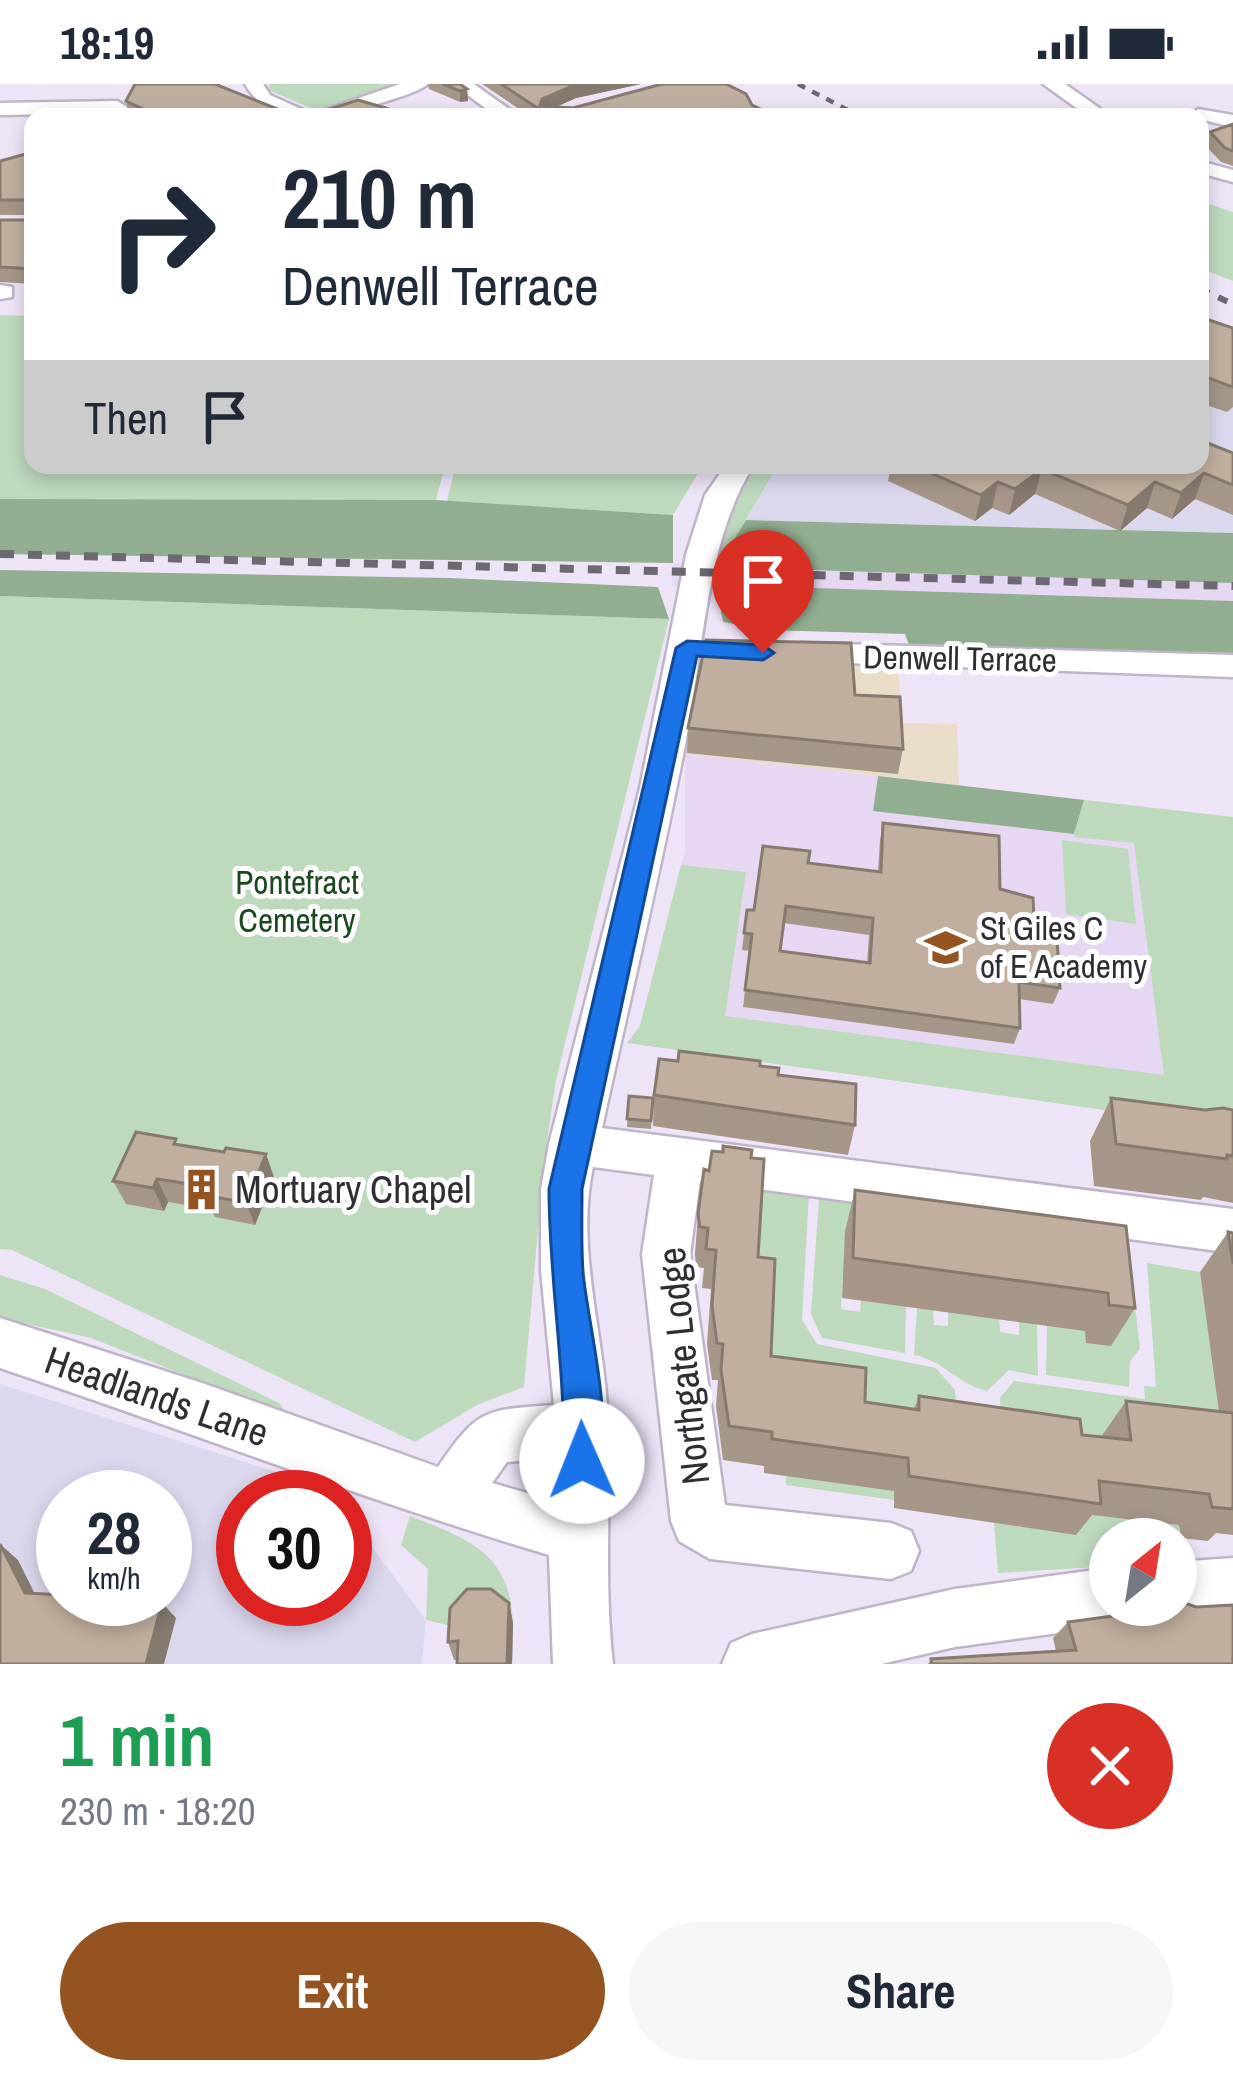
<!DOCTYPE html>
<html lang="en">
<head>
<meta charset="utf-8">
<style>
  :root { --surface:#fff; --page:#f6f6f7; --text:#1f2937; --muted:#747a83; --accent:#945320 }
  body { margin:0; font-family:"Archivo Narrow",sans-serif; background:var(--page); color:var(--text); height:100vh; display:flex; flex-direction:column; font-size:45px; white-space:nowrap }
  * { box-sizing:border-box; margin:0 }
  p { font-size:39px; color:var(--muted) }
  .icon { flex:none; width:66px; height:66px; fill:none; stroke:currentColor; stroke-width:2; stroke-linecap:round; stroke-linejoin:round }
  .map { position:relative; height:1580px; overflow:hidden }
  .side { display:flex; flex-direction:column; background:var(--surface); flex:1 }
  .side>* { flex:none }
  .top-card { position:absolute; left:24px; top:24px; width:1185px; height:366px; border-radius:24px; box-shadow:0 6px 18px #0003; background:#fff; color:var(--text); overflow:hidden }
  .needle { width:78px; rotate:30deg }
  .fabs { position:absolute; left:1089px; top:1434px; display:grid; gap:24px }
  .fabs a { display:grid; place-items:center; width:108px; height:108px; border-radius:50%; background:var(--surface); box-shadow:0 6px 18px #0003; font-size:60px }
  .speed { position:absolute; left:36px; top:1386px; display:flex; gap:24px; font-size:60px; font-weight:700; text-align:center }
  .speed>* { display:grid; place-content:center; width:156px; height:156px; border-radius:50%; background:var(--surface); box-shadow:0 6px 18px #0003; line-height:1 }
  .speed small { font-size:30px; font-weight:400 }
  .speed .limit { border:18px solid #d22; background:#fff; color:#111 }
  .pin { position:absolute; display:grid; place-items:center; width:102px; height:102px; color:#fff; margin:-123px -51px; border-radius:50% 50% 50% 0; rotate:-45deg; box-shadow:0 0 12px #0007 }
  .pin .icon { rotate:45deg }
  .me { position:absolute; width:132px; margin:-66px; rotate:359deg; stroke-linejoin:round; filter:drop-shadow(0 0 9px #0008) }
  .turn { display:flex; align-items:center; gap:42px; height:252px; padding:0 60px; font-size:54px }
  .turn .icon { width:156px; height:156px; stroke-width:2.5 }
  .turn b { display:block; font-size:84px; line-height:102px }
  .then { display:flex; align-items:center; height:114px; padding:0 60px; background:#0003; gap:24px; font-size:45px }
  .round { display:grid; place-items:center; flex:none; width:126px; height:126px; border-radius:63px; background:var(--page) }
  .headline { display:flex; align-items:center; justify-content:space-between; height:204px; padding:0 60px }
  h1 { font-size:72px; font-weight:800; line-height:90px; color:#1e9e55 }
  .primary-button { display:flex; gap:24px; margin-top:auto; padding:24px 60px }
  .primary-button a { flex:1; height:138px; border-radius:72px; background:var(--accent); color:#fff; font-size:48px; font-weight:800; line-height:138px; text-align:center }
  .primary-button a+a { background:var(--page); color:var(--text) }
  .status { display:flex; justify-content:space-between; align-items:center; height:84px; padding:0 60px; background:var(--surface); direction:ltr }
  .status svg { height:33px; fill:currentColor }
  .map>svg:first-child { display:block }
  .commercial { fill:#dbd8ee; fill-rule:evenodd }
  .industrial { fill:#e9ddc9 }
  .built { fill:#e6d7f3 }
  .green { fill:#bddabd }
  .forest { fill:#91ae90 }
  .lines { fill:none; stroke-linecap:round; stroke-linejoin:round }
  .minor-casing { stroke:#bfb4c8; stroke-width:5 }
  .minor { fill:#fff; fill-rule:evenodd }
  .rail-far2 { stroke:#6d6772; stroke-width:4.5; stroke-dasharray:8 8; stroke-linecap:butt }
  .rail-far1 { stroke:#6d6772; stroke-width:6; stroke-dasharray:10 10; stroke-linecap:butt }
  .rail { stroke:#6d6772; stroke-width:8; stroke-dasharray:14 14; stroke-linecap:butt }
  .wall { fill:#a59688; fill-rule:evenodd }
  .shaded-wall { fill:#867a6f }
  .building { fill:#c0af9e; stroke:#867a6f; stroke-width:3; fill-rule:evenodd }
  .route { fill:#1a73e8; stroke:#114b97; stroke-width:3 }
  .labels { text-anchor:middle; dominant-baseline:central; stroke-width:10; stroke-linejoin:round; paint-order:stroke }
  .street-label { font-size:33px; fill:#312d35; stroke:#fff }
  .park-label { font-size:33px; fill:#1c481f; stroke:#fff }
  .poi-label { font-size:33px; fill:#312d35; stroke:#fff; text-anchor:start }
  .near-poi-label { font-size:39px; fill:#312d35; stroke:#fff; text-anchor:start }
  .near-street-label { font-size:39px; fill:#312d35; stroke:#fff }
</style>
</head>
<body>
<div class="status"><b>18:19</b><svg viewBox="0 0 49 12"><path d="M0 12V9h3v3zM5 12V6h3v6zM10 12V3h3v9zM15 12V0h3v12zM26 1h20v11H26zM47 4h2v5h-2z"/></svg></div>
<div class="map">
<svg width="1233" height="1580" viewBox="0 0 1233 1580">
  <rect width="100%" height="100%" fill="#eee4f8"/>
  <!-- commercial -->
  <path class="commercial" d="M1200 235 1233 251V449L746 436 778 381H1200Z
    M0 1300 330 1405 336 1413H243V1515H345V1426L426 1536 422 1580H0ZM63 1413H165V1515H63Z"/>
  <!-- industrial -->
  <path class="industrial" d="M712 575 898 584 903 639 957 640 959 701 685 670 697 587Z"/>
  <!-- built -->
  <path class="built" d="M673 479 1233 498V517L672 502Z
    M685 670 1233 733V1044L627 959 640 942 685 766Z"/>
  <!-- green -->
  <path class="green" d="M270 0H402L318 27 268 6Z
    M1200 117 1233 128V197L1200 184Z
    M0 231 33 232V381H445L436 416 0 415Z
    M456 381H703L673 431 447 417Z
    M752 381H778L725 471 713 469 739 400Z
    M0 512 669 535 556 996 544 1077 524 1303 477 1321 415 1358 12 1166 0 1165Z
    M1084 716 1233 733V1044L627 959 640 942 681 781 746 788 725 932 1164 991 1134 759 1074 753Z
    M1062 756 1128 765 1136 840 1066 830Z
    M747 1100 809 1109 802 1236 817 1260 936 1284 955 1306 960 1355 894 1378V1416L786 1401V1392L863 1402 763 1308 752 1212Z
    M819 1114 1128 1161 1140 1265 1130 1277 1129 1303 1046 1291 1047 1241 1102 1172 846 1140 841 1225 860 1228 861 1216 906 1222 905 1269 822 1254 811 1230Z
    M1147 1179 1200 1188 1220 1328 1103 1432 1179 1441 1182 1478H1176V1455H1110V1482L998 1489 994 1439 1076 1450 1002 1361 1000 1314 1014 1297 1145 1315 1144 1302 1156 1303Z
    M0 1191 45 1205 281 1320 284 1330 91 1254 0 1234Z
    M917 1224 933 1226 934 1241 948 1242V1227L999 1234 1000 1248 1019 1251V1237L1037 1240 1038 1292 1009 1286 987 1307C956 1300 945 1277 914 1271Z
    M410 1432C468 1455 510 1468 513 1539L456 1543 426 1536 428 1485 401 1461Z"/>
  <!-- forest -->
  <path class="forest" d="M0 415 436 416 673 431V479L0 470Z
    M746 436 1233 449V499L712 483 713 469 725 470Z
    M0 486 449 494 658 503 669 535 0 512Z
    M716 501 1233 517V574L931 563 909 561 905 550 767 546 723 538Z
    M878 692 1084 716 1074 750 873 727Z"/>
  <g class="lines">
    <defs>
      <path id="minor" d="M245 0H263L270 11 312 30 400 0H428C416 9 399 13 384 18 338 33 274 51 245 0Z
        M453 0H474L520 33H497Z
        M1043 0H1065L1112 33H1089Z
        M0 19 117 17 127 23 117 29 0 31Z
        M1198 25 1233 31V43L1190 33Z
        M1200 77 1233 86V98L1200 89Z
        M0 201 12 203V213L0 215Z
        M726 381H754C706 455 703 569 686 656 661 786 630 915 602 1044L1233 1125V1169L700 1097 690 1170 725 1421 891 1439 911 1447 919 1467 911 1487 891 1495 710 1475 679 1457 671 1437 642 1170 654 1091 593 1083C576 1161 602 1244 607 1322 612 1408 603 1492 613 1580H553L549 1471C364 1416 183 1345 0 1284V1234L205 1300 438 1383C478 1324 485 1326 554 1321L541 1186V1105L549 1060 640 704 686 471 705 411ZM553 1374 551 1416 492 1399 507 1378Z
        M801 559 1233 571V593L789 577 784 570 789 563Z
        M1233 1474V1532L1176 1536 1156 1527 1153 1521H1176V1478Z
        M1110 1484V1521H1135L1130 1533 1110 1542 955 1563 881 1580H722L731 1559 752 1550 955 1505Z"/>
    </defs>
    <!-- minor casing -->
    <use href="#minor" class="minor-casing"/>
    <!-- minor -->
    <use href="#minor" class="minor"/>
    <!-- rail-far2 -->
    <path class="rail-far2" d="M798 0 861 33"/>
    <!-- rail-far1 -->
    <path class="rail-far1" d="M1200 205 1233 220"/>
    <!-- rail -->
    <path class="rail" d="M0 470 1233 502"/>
  </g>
  <!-- wall -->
  <path class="wall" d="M428 0H460L467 5 468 17 460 18 429 5Z
    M482 0H641L576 14 556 23 752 21 777 33H531Z
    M126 17 297 33H134L130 31Z
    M1233 40V82L1221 78 1206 62 1210 48Z
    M33 68V200L0 198V136H32V131H0V77Z
    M1200 233 1233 244V323L1227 328 1200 319Z
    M1233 369V431L1195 415 1172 435 1147 424 1120 447 1035 410 1009 431 992 424 975 437 888 397 891 381H1200Z
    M855 611 903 665 898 690 687 669 688 644Z
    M883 739 1000 805 1035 851 1060 904 1053 920 1019 915 1020 944 1014 960 743 923 750 867 742 866 747 826H754L808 779 878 787 880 756ZM784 839 869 851 867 879 780 867Z
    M678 977 760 982 778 991 855 1041 848 1071 653 1042 654 1011Z
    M629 1012 653 1014 651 1045 627 1043Z
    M1111 1014 1205 1026H1233V1119L1203 1113 1201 1116 1094 1102 1090 1057Z
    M179 1061 274 1093 255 1141 215 1133 211 1125 168 1118 164 1127 126 1120 113 1097Z
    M855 1106 1126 1142 1135 1224 1111 1262 1086 1259 1085 1247 842 1214 845 1147Z
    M698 1130 758 1173 771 1272 865 1318 914 1325 919 1312 1082 1351 1101 1353 1126 1317 1219 1328 1200 1188 1228 1148 1233 1149V1451L1216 1449 1208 1457 1181 1454 1179 1441 1092 1431 1076 1451 894 1424V1407L764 1389V1382L723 1376 716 1322 718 1296H712L707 1260 711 1205 702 1204 704 1184 696 1183 695 1170Z
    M509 1519 513 1539 512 1580H457V1576H454L448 1558Z
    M1196 1523 1233 1580H928L931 1575 1056 1567 1053 1554 1068 1538Z"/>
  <!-- shaded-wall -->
  <path class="shaded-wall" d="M576 0H641L576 14 542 29 540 26 542 15Z
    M467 5 468 17 460 18V7Z
    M1042 385 1035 410 1009 431 1015 405Z
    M1204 389 1195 415 1172 435 1181 409Z
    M998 398 992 424 975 437 981 411Z
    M1155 398 1147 424 1120 447 1128 421Z
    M266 1070 274 1093 255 1141 246 1119Z
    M157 1095 168 1118 164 1127 153 1104Z
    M0 1460 18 1476 42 1524 25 1509Z
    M162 1519 176 1534 164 1580H146Z
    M509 1519 513 1539 512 1580H507Z"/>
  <!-- building -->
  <path class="building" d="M135 0H215L297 33H160L126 17Z
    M443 0H460L467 5 460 7Z
    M501 0H577L542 15 540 22 573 24 662 0H726L746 10 752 21 777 33H551Z
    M358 16 413 32 305 33Z
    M1233 40V67L1225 64 1210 48Z
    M33 68V185L0 183V136H32V116H0V77Z
    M1200 233 1233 244V303L1200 291Z
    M1200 356 1233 369V401L1204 389 1181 409 1155 398 1128 421 1042 385 1015 405 998 398 981 411 913 381H1200Z
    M706 556 851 559 855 611 900 613 903 665 688 644Z
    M883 739 999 752 1000 805 1033 814 1035 851 1057 854 1060 904 1019 898 1020 944 745 906 752 850 744 849 747 826H754L763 762 810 767 808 779 881 788ZM786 822 873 834 870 879 780 867Z
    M679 967 760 977V982L779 984 778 991 856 1000 855 1041 654 1011 659 975 678 977Z
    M629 1012 653 1014 651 1037 627 1035Z
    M1111 1014 1205 1026 1223 1024 1233 1026V1072L1227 1071V1075L1116 1060Z
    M136 1048 176 1055 174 1060 224 1068 226 1064 266 1070 246 1119 205 1111 208 1103 157 1095 153 1104 113 1097Z
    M723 1062 752 1066 751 1074 764 1075 758 1173 775 1175 771 1272 866 1284 865 1318 919 1326V1312L1080 1335 1082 1351 1131 1356 1126 1317 1233 1329V1425L1212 1423 1209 1410 1099 1397 1101 1420 909 1392 908 1374 772 1355V1348L729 1342 721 1286 723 1260 717 1259 712 1222 716 1166 706 1165 708 1144 700 1143 698 1130 704 1085 709 1087 712 1067 723 1068Z
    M855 1106 1126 1142 1135 1224 1109 1221 1108 1209 853 1174Z
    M1228 1148 1233 1149V1180Z
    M0 1460 25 1509 63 1511V1515H112L162 1519 146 1580H0Z
    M467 1505H491L509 1519 507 1580H457L458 1557 448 1558 450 1524Z
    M1176 1516 1196 1523 1233 1521V1580H932L931 1575 1076 1566 1068 1538 1128 1530 1146 1521H1176Z"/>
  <!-- route -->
  <path class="route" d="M687 557 763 561 774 569 763 576 697 572 582 1105C582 1132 581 1161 583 1188 588 1243 616 1341 595 1391L582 1396 569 1391C560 1370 564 1347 563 1325 560 1251 549 1179 549 1105L676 564Z"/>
  <!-- icons -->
  <defs>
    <symbol id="school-bare" viewBox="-9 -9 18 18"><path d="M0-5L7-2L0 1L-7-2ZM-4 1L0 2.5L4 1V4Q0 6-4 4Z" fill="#945320" stroke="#fff" stroke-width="2.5" paint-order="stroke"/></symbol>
    <symbol id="building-bare" viewBox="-9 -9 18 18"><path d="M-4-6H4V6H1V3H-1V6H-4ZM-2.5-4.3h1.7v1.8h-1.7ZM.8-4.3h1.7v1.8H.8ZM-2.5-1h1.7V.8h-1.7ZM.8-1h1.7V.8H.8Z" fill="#945320" stroke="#fff" stroke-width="2.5" paint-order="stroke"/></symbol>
  </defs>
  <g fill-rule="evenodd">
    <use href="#school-bare" x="916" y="834" width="59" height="59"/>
    <use href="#building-bare" x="172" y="1076" width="59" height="59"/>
  </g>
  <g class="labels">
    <!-- street labels -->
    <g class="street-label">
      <text transform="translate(960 574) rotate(1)">Denwell Terrace</text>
    </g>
    <!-- park labels -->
    <g class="park-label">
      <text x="297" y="798">Pontefract<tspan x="297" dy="38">Cemetery</tspan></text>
    </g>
    <!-- poi labels -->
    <g class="poi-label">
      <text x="980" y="844">St Giles C<tspan x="980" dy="38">of E Academy</tspan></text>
    </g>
    <!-- near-poi labels -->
    <g class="near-poi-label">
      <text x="235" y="1105">Mortuary Chapel</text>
    </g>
    <!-- near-street labels -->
    <g class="near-street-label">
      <text transform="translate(683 1282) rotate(-96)">Northgate Lodge</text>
      <text transform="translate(157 1312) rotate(19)">Headlands Lane</text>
    </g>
  </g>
</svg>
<div class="fabs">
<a><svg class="needle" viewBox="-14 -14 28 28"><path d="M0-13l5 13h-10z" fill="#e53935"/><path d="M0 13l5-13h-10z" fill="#747a83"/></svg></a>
</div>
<div class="speed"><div>28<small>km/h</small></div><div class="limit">30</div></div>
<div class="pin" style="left:763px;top:569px;background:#d93025"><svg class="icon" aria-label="arrive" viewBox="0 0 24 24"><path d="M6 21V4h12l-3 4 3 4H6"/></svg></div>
<svg class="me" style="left:582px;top:1377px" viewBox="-20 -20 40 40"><circle r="19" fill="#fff"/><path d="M0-13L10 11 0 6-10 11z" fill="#1a73e8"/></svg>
<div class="top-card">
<div class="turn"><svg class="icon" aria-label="right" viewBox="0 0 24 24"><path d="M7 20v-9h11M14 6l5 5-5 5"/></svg><div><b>210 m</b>Denwell Terrace</div></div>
<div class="then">Then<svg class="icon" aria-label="arrive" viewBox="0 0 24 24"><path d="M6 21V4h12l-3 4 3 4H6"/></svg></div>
</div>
</div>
<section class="side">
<div class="headline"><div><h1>1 min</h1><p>230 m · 18:20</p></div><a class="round" style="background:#d93025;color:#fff"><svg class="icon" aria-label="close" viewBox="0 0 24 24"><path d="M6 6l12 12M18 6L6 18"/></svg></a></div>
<div class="primary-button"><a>Exit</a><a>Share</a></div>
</section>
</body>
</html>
